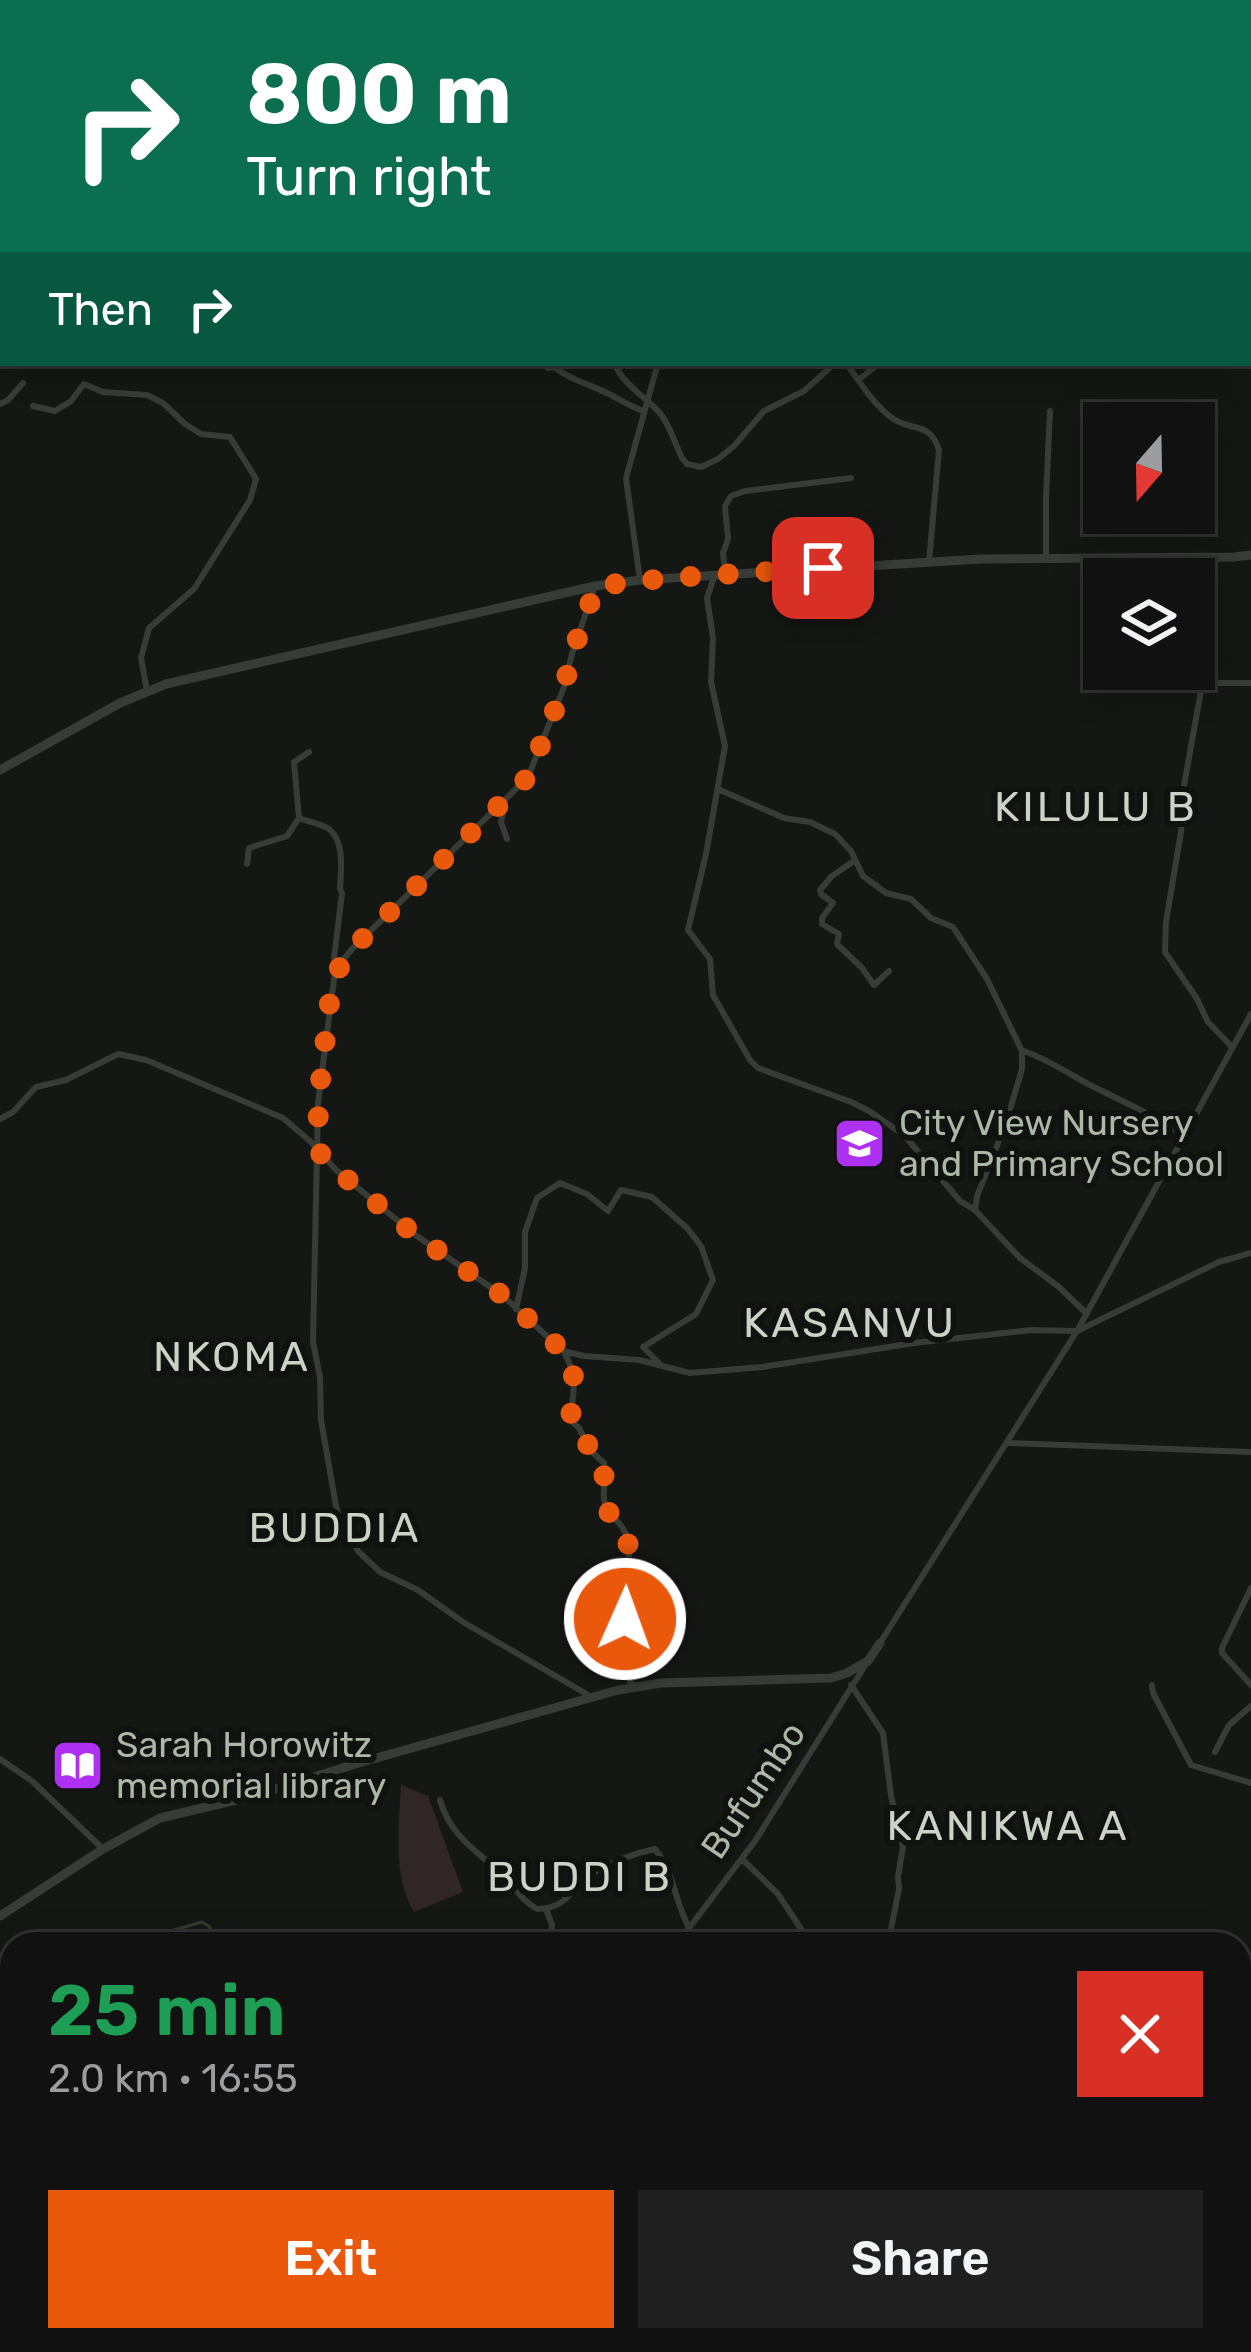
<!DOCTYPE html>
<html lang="en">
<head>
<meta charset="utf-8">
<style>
  :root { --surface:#101110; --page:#1e1f1e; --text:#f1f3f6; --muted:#9c9d9f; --line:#303130; --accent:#ea580c }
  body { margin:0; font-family:Rubik,sans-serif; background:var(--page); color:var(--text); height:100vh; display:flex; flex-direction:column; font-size:45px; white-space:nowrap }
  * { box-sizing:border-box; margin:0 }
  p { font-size:39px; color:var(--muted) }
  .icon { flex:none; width:66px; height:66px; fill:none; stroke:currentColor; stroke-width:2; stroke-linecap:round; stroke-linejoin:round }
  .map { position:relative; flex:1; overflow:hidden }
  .details { position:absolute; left:0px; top:1932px; width:1251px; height:420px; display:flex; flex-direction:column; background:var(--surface); border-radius:36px 36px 0 0; box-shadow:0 6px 30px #0003,0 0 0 3px var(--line) }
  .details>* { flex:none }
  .guide { position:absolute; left:0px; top:0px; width:1251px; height:366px; box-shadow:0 6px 30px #0003,0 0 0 3px var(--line); background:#0b6e4f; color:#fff; overflow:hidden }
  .needle { width:78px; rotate:200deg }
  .fabs { position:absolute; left:1083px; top:402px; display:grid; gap:24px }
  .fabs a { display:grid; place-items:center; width:132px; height:132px; border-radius:0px; background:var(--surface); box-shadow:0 6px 30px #0003,0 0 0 3px var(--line); font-size:60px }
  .pin { position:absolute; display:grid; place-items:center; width:102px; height:102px; color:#fff; margin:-51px; border-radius:24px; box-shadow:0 6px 18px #0006 }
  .me { position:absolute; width:132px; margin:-66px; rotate:2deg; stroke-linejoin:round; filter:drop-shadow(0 0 9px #0008) }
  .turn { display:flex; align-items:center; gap:42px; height:252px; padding:0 48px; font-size:54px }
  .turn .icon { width:156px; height:156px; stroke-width:2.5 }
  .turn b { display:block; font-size:84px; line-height:102px }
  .then { display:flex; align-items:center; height:114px; padding:0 48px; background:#0003; gap:24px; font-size:45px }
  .round { display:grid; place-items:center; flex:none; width:126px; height:126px; border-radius:0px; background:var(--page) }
  .summary { display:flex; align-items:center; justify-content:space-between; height:204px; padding:0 48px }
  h1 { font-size:72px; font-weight:600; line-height:90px; color:#1e9e55 }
  .button { display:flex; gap:24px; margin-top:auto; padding:24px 48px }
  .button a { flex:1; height:138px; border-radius:0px; background:var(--accent); color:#fff; font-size:48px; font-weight:600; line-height:138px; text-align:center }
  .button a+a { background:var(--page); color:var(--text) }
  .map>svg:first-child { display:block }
  .green { fill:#2f2625 }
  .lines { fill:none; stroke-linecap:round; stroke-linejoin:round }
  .stream { stroke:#343b2b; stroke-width:3 }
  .minor { stroke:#373c36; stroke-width:6 }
  .tertiary { stroke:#373c36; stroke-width:9 }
  .route { stroke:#ea580c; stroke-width:21; stroke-dasharray:0 37.8 }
  .labels { text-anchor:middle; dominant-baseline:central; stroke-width:12; stroke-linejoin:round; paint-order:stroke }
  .poi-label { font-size:36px; fill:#acb7a6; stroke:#101210; text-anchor:start }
  .street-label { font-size:36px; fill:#acb7a6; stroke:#101210 }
  .quarter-label { font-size:42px; letter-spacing:3px; fill:#cbd3c7; stroke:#101210 }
</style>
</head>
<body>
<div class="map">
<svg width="1251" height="2352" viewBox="0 0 1251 2352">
  <rect width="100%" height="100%" fill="#151715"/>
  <!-- green -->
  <path class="green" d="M401 1785 428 1796 463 1892 414 1912C392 1875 399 1826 401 1785Z"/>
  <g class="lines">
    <!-- stream -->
    <path class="stream" d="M153 1944 174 1930 202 1922 210 1927 212 1941 217 1944
      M0 1974H12
      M604 2340 612 2352"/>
    <!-- minor -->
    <path class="minor" d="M311 0 318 3
      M843 0 846 3
      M81 3 90 0
      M0 23H3
      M1248 34 1251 28
      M0 65 3 64
      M0 184 3 178
      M0 201 3 204
      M614 363C624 386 644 395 660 413 670 425 675 444 682 458L687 464 701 467 718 459 734 446 764 411 804 391 835 363
      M846 363C860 382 872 403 892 418 912 432 930 421 939 450L929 562
      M548 368 554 367C570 380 589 384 607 393 619 399 629 406 643 411
      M858 380 880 363
      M0 404 8 400 23 383
      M33 406 55 411 71 401 84 384 103 392 147 395 163 403 185 424 201 434 230 437 256 479 250 500 194 589 149 628 141 658 147 691
      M1210 557 1206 663 1183 791 1181 832 1166 922 1165 952 1197 999 1208 1022 1232 1047
      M1046 558V498L1050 411
      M1100 560 1107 579
      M725 573 723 553 728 539 725 506 731 496 745 491 851 478
      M714 577 707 598 713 638 711 682 725 746 706 854 688 930 710 959 713 995 750 1060 758 1068 851 1102 869 1111 904 1135 960 1201 975 1210 1020 1258 1059 1287 1087 1314
      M640 580 626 478 658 363
      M1138 669 1183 675 1202 687
      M1202 683H1251
      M720 790 784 818 810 822 835 834 851 851 863 876 886 893 911 899 931 918 953 927 987 979 1022 1051V1069L1006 1123 977 1196 975 1210
      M505 801 501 822 507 839
      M299 818 294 762 309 752
      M854 861 832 876 820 890 821 894 833 903 822 918V924L839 934 837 944 862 968 874 985 889 971
      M247 864 249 848 287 836 299 818C308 822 321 823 329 829 345 842 341 870 340 889L342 893 334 958 341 961
      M1024 1051C1049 1060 1069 1074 1092 1086 1124 1102 1156 1116 1185 1136
      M0 1119 13 1112 36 1087 66 1080 118 1054 146 1060 283 1118 310 1141 336 1170 414 1234 502 1295 563 1351 584 1356 639 1360 690 1373 762 1367 914 1343 1031 1330 1077 1331 1219 1262 1251 1253
      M516 1309 525 1268V1232L537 1198 560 1183 587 1194 608 1211 621 1190 652 1197 687 1228 701 1246 713 1280 696 1314 643 1347 659 1363
      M564 1352C579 1379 573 1392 570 1420L579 1428 591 1451 604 1463C606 1475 603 1488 604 1500 606 1515 619 1519 625 1532 635 1552 623 1577 623 1597 624 1623 633 1645 625 1670L631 1683 636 1686
      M1009 1443 1251 1452
      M1251 1588 1222 1648V1653L1251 1685
      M880 1643 1077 1331 1251 1014
      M851 1685 883 1733 891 1796 903 1847 898 1876 899 1889 888 1944
      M1152 1685 1153 1693 1191 1765 1251 1783
      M590 1696 463 1622 418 1590 380 1572 358 1551 341 1523 336 1506 321 1420 320 1377 313 1342 318 1103 334 979 342 961 352 949 528 777 564 687 572 654 595 586
      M1215 1752 1229 1725 1251 1706
      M0 1759 32 1781 103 1849
      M440 1800C450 1836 478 1852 502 1874 515 1887 521 1900 537 1909 570 1908 569 1888 592 1874 610 1862 635 1853 655 1849 674 1872 675 1902 689 1928
      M742 1859 778 1894 811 1944
      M528 1944 550 1937 552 1925 546 1909
      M677 1944 755 1841 866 1664
      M0 2036 3 2035
      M1239 2140 1251 2137
      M381 2352 389 2340
      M748 2352V2340"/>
    <!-- tertiary -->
    <path class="tertiary" d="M0 770 120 703 166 684 595 586 640 580 981 559 1234 557 1251 555
      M0 1916 103 1849 160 1818 253 1796 362 1762 618 1690 661 1683 831 1678 847 1673 868 1661 880 1643"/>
  </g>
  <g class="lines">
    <!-- route -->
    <path class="route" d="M625 1619 623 1595 627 1578 628 1544 625 1532 612 1518 604 1503V1463L591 1451 579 1427 570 1420 575 1385 572 1368 563 1351 502 1295 414 1234 336 1170 319 1152 318 1103 331 990 342 961 352 949 528 777 564 687 572 654 596 586 668 578 823 568"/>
  </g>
  <!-- icons -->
  <defs>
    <symbol id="school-square" viewBox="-11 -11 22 22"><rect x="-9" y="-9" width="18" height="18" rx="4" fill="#ad30f3" stroke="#101210"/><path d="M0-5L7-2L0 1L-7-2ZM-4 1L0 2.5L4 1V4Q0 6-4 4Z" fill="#fff"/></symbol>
    <symbol id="library-square" viewBox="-11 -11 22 22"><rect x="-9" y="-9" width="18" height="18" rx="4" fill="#ad30f3" stroke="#101210"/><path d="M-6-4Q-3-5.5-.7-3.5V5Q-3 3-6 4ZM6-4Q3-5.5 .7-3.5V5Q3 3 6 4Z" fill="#fff"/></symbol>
  </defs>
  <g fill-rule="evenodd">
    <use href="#school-square" x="830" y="1114" width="59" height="59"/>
    <use href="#library-square" x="48" y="1736" width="59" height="59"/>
  </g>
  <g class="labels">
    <!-- poi labels -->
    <g class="poi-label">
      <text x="899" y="1122">City View Nursery<tspan x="899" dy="41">and Primary School</tspan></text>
      <text x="116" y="1744">Sarah Horowitz<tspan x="116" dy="41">memorial library</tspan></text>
    </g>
    <!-- street labels -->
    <g class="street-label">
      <text transform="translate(753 1790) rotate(-56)">Bufumbo</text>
    </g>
    <!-- quarter labels -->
    <g class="quarter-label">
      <text x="1096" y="807">KILULU B</text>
      <text x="850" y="1323">KASANVU</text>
      <text x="232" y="1357">NKOMA</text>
      <text x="335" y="1528">BUDDIA</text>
      <text x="1008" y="1826">KANIKWA A</text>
      <text x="580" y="1877">BUDDI B</text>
    </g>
  </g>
</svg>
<div class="fabs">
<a><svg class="needle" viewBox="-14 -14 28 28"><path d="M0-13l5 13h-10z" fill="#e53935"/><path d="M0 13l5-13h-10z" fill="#9c9d9f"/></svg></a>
<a><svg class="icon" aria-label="layers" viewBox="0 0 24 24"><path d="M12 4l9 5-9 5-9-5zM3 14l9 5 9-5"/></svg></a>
</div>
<div class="pin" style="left:823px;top:568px;background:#d93025"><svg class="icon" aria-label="arrive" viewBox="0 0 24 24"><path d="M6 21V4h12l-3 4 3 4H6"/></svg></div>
<svg class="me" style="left:625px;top:1619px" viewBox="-20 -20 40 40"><circle r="17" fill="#ea580c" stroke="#fff" stroke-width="3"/><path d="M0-11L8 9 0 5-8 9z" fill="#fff"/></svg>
<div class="guide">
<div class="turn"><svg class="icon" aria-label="right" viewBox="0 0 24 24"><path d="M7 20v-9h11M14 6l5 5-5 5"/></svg><div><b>800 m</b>Turn right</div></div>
<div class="then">Then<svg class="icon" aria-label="right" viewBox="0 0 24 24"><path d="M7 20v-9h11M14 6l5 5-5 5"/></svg></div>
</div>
<section class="details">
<div class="summary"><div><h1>25 min</h1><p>2.0 km · 16:55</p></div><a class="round" style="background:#d93025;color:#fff"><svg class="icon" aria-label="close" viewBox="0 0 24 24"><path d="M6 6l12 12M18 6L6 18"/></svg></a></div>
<div class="button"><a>Exit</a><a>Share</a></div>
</section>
</div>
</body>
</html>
